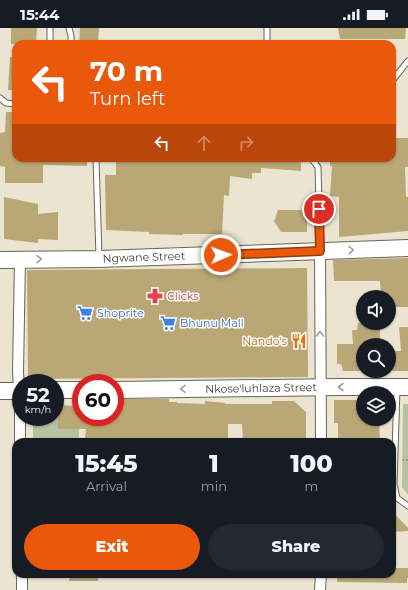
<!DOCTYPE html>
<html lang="en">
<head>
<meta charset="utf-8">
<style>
  :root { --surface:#171b24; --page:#242831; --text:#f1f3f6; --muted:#9ea1a6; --accent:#ea580c }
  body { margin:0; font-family:Montserrat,sans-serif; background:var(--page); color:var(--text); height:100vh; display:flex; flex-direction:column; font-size:15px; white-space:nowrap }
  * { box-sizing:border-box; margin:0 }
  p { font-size:13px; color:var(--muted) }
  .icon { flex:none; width:22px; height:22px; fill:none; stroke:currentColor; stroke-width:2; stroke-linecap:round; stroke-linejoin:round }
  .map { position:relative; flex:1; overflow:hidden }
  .sheet { position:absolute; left:12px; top:410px; width:384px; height:140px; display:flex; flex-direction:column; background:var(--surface); border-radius:12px; box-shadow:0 1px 3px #0004 }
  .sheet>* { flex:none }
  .guide { position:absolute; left:12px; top:12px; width:384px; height:122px; border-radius:12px; box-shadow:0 1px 3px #0004; background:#ea580c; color:#fff; overflow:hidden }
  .buttons { position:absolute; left:356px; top:262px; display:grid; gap:8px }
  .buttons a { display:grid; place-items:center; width:40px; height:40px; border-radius:50%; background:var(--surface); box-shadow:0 1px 3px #0004; font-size:20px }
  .speed { position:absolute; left:12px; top:346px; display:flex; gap:8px; font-size:20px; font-weight:700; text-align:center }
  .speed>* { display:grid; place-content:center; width:52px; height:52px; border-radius:50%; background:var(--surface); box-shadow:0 1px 3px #0004; line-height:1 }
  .speed small { font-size:10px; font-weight:400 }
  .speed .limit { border:6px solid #d22; background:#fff; color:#111 }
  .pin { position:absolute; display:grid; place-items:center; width:34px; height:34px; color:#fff; margin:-17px; border:2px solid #fff; border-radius:50%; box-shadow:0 1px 4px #0007 }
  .me { position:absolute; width:44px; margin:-22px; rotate:88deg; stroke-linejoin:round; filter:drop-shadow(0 0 3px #0008) }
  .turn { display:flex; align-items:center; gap:14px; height:84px; padding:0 12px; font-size:18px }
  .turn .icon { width:52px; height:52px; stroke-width:2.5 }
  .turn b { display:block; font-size:28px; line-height:34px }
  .lanes { display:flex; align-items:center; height:38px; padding:0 12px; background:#0003; justify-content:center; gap:20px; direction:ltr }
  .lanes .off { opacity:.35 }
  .eta { display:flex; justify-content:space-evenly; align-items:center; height:68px; text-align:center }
  .eta b { font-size:24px; font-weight:800; line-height:28px }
  .cta { display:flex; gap:8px; margin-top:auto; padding:8px 12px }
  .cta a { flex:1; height:46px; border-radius:24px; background:var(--accent); color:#fff; font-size:16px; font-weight:800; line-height:46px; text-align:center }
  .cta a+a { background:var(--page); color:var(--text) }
  .status { display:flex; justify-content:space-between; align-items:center; height:28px; padding:0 20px; background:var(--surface); direction:ltr }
  .status svg { height:11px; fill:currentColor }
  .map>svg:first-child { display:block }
  .green { fill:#b5c2a4 }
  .building { fill:#b9a776 }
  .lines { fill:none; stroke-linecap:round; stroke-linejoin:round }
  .lane-casing { stroke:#6b6454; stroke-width:7 }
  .street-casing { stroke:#6b6454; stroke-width:12 }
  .primary-casing { stroke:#6b6454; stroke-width:18 }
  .path { stroke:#979285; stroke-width:1.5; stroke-dasharray:2 2; stroke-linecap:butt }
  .lane { stroke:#fff; stroke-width:5 }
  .street { stroke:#fff; stroke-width:10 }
  .primary { stroke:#fff; stroke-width:16 }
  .oneway { stroke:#9e9e9a }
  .route-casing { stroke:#983908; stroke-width:10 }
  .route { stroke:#ea580c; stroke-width:7 }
  .labels { text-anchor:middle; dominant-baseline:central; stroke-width:3; stroke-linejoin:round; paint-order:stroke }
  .street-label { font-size:11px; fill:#3e3c34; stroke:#fff }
  .health-label { font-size:11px; fill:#be3a42; stroke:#fff; text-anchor:start }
  .shop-label { font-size:11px; fill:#366cbe; stroke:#fff; text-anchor:start }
  .food-label { font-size:11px; fill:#c56008; stroke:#fff; text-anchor:end }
</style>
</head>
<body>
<div class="status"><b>15:44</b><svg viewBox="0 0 49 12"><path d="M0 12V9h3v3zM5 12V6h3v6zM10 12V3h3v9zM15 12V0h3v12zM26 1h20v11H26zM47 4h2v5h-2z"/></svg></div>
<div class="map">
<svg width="408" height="562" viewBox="0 0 408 562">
  <rect width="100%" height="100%" fill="#ebe4d1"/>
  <!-- green -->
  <path class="green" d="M403 376H408V467L402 459Z
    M55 377H58V401H79V414H33V389H55Z"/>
  <!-- building -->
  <path class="building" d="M11 0H37L36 16H11Z
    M80 0H99L98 16H79Z
    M338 0H406L405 11H340Z
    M10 29H16V62H8Z
    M6 84H16V130H87V138L43 137V155H5V139L0 138V105L5 104Z
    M392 110H408V139H405L406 169H408V203L339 209V169L330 168 332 138H330V130H392Z
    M116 130H243L271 132V130H301V143L261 140V145H252V151L230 148 229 168 224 167 222 206H183V207L149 206V204L106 202 105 147H116Z
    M4 169 38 176V186L58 184V212L38 211V215L4 211Z
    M278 182H307V204H281L274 193Z
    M408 230V279H389V269H381L380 253H334L333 232Z
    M307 240 308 349 28 351 27 242Z
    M358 295H380V317H363V343H343L341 336H337V316H353L352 302H357Z
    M399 299H408V343H389V323H401Z
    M115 371H169V374H177V375L205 376V373L225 375V376H272V373H294L306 384V414H259V413L243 412 242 396H228V410H212V414H170V410H85L86 401H58V377L79 378V389H115Z
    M334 372H363V391H379L380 413H362V411H338V395H334Z
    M392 483 408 500V503L392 504Z
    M392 540H408V550H407V555L337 554V546H392Z
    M70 546H98V553H69Z"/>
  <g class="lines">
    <defs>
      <path id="lane" d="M69 0 71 8V16
        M50 16V0
        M267 16V0
        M392 53 408 33
        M0 70 6 75 16 76
        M96 130 99 229
        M311 130 318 139 320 220
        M397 360 394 456 397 470 408 478"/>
      <path id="street" d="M320 223 321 414
        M20 231 18 344 20 375V414
        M22 546V562
        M320 562 321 546"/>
      <path id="primary" d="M0 232 99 231 408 220
        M55 362H81
        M115 362 339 359H408
        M0 363H21"/>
    </defs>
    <!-- lane casing -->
    <use href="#lane" class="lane-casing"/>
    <!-- street casing -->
    <use href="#street" class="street-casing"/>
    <!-- primary casing -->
    <use href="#primary" class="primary-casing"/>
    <!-- path -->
    <path class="path" d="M402 432H408"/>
    <!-- lane -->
    <use href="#lane" class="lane"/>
    <!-- street -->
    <use href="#street" class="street"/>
    <!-- primary -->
    <use href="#primary" class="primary"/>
  </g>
  <!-- one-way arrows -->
  <defs><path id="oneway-chevron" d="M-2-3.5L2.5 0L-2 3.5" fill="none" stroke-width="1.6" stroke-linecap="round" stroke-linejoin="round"/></defs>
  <g class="oneway">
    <use href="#oneway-chevron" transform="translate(351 222) rotate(-2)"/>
    <use href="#oneway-chevron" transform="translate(39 231) rotate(-1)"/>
    <use href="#oneway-chevron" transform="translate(320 306) rotate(-91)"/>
    <use href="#oneway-chevron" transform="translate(341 359) rotate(-180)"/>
    <use href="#oneway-chevron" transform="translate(183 361) rotate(179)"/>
  </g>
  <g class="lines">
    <defs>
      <path id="route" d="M221 227 320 223 319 181"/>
    </defs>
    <!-- route casing -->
    <use href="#route" class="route-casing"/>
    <!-- route -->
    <use href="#route" class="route"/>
  </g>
  <!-- icons -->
  <defs>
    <symbol id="pharmacy-bare" viewBox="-9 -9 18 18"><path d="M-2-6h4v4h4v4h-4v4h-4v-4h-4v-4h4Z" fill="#e0444e" stroke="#fff" stroke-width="2.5" paint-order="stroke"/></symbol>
    <symbol id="supermarket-bare" viewBox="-9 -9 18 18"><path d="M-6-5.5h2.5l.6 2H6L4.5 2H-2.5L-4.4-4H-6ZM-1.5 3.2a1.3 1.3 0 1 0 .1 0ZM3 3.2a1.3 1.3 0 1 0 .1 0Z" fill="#3f7fe0" stroke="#fff" stroke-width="2.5" paint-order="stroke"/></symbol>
    <symbol id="restaurant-bare" viewBox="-9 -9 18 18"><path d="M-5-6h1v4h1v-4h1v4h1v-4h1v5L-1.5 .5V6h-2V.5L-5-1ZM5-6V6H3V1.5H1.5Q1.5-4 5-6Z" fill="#e8710a" stroke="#fff" stroke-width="2.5" paint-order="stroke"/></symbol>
  </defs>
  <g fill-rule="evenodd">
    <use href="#pharmacy-bare" x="144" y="257" width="22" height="22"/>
    <use href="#supermarket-bare" x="74" y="274" width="22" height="22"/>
    <use href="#supermarket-bare" x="157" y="284" width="22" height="22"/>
    <use href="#restaurant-bare" x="288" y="302" width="22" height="22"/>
  </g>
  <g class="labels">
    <!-- street labels -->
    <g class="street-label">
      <text transform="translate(144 229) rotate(-2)">Ngwane Street</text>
      <text transform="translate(261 360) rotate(-1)">Nkose'luhlaza Street</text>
    </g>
    <!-- health labels -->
    <g class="health-label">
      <text x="167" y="268">Clicks</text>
    </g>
    <!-- shop labels -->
    <g class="shop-label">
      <text x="97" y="285">Shoprite</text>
      <text x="180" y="295">Bhunu Mall</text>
    </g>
    <!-- food labels -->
    <g class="food-label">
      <text x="287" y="313">Nando's</text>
    </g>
  </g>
</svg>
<div class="buttons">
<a><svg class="icon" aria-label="sound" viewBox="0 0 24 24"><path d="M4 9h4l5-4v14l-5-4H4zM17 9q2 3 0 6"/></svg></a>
<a><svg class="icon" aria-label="search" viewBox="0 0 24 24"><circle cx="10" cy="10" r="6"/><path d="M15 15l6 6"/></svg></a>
<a><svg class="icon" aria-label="layers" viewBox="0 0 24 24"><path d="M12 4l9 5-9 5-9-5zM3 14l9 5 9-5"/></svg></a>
</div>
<div class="speed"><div>52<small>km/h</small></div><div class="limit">60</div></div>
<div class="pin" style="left:319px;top:181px;background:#d93025"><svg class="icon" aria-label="arrive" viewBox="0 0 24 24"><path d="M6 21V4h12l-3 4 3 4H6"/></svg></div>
<svg class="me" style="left:221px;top:227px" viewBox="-20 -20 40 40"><circle r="17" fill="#ea580c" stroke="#fff" stroke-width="3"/><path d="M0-11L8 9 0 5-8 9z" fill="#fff"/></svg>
<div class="guide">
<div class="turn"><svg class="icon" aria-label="left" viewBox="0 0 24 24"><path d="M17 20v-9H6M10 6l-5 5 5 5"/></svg><div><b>70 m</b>Turn left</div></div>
<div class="lanes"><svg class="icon" aria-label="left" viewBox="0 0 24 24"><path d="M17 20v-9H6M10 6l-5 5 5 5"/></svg><svg class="icon off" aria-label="ahead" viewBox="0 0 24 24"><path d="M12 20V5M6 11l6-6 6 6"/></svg><svg class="icon off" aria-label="right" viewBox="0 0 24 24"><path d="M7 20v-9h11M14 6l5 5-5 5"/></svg></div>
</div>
<section class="sheet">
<div class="eta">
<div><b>15:45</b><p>Arrival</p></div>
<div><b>1</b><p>min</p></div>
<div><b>100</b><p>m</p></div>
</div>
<div class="cta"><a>Exit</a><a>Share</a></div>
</section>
</div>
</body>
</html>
